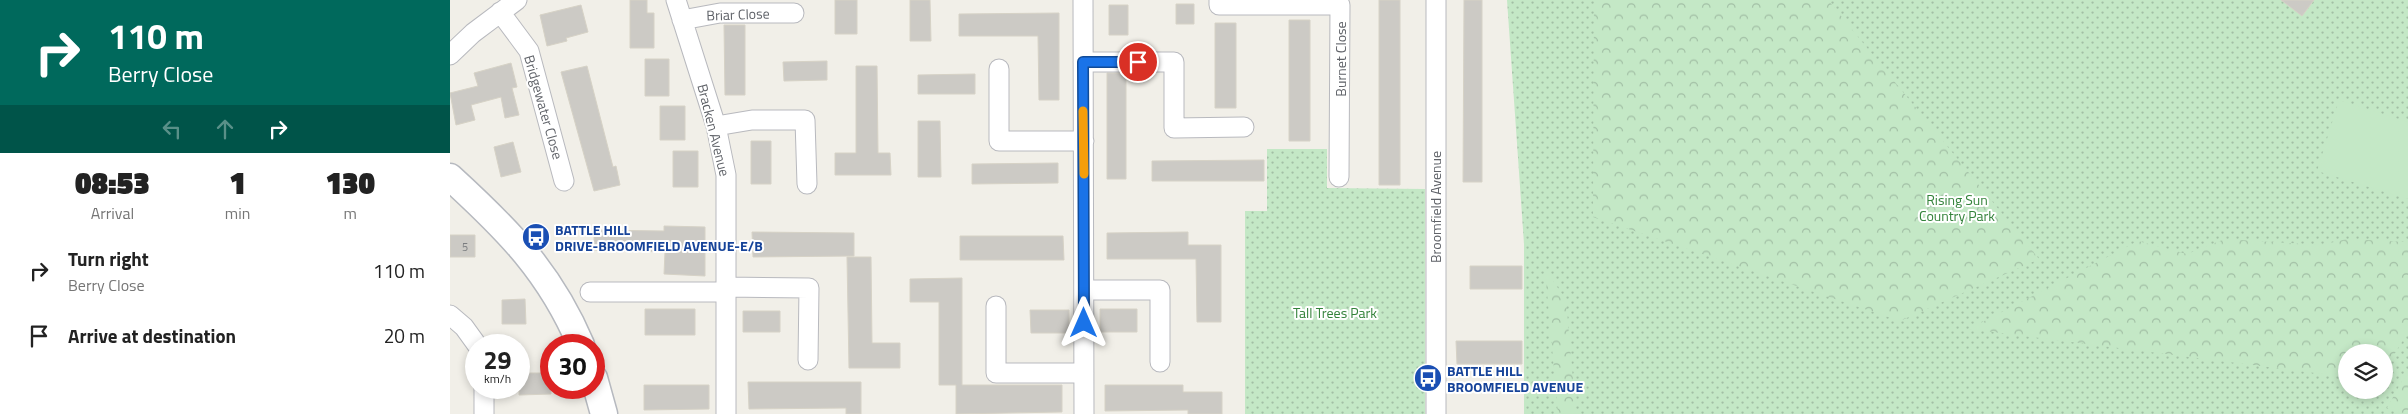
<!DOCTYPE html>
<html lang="en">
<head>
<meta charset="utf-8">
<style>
  :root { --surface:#fff; --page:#f6f6f6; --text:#222; --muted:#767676 }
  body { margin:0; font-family:"Titillium Web",sans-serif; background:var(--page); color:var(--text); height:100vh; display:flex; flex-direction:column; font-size:19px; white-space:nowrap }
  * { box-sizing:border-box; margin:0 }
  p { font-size:16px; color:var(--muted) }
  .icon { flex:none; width:28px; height:28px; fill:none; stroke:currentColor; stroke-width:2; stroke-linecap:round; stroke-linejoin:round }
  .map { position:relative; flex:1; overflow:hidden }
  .side { display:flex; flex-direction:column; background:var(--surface); width:450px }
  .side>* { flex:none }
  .hud { background:#00695c; color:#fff; overflow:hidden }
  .tools { position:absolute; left:1888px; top:344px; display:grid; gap:10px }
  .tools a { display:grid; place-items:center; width:55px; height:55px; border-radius:50%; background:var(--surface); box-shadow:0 2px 8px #0003; font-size:25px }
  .speed { position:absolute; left:15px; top:334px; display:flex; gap:10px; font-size:25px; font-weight:700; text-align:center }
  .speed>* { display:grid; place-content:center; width:65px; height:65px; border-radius:50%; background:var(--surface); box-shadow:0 2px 8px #0003; line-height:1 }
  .speed small { font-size:12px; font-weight:400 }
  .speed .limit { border:8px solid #d22; background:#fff; color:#111 }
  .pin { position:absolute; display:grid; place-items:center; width:42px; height:42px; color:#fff; margin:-21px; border:2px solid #fff; border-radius:50%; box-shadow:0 1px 5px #0007 }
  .me { position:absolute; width:55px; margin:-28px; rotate:0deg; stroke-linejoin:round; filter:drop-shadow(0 0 4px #0008) }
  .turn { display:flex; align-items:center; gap:18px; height:105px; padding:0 25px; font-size:22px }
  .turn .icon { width:65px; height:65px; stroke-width:2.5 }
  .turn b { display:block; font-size:35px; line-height:42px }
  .lanes { display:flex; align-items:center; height:48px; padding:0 25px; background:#0003; justify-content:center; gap:25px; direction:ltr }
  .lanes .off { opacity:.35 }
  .eta { display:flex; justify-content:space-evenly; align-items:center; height:85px; text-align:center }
  .eta b { font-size:30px; font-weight:800; line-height:35px }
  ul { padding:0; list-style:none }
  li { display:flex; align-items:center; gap:15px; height:65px; padding:0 25px }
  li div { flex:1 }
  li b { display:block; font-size:19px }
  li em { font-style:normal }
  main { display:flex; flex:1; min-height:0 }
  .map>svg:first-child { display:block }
  .grass { fill:url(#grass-dots); fill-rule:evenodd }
  .forest { fill:url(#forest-crowns) }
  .pitch { fill:#c4e8c6 }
  .building { fill:#cccac5; stroke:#d6d2c6 }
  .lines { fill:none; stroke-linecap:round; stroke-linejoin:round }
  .street-casing { stroke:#b8b9be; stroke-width:21 }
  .secondary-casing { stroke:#b6b9bf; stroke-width:29 }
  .street { stroke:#fff; stroke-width:19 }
  .secondary { stroke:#fff; stroke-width:26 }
  .route-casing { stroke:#114b97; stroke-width:12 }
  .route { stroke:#1a73e8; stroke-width:9 }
  .slow { stroke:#f59e0b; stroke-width:9 }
  .labels { text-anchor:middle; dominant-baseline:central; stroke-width:4; stroke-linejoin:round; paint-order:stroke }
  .number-label { font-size:11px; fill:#7a7c7f }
  .street-label { font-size:14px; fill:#5f6268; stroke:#fff }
  .park-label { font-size:14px; fill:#33823a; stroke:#fff }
  .transit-label { font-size:14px; font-weight:bold; fill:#164399; stroke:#fff; text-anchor:start }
</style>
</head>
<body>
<main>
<section class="side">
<div class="hud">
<div class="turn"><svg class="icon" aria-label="right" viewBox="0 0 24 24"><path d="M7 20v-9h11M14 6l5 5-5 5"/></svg><div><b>110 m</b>Berry Close</div></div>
<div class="lanes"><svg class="icon off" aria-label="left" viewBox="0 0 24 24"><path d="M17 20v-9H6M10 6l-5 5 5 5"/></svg><svg class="icon off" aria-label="ahead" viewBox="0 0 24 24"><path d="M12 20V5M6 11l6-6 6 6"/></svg><svg class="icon" aria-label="right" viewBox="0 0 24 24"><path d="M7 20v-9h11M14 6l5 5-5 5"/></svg></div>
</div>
<div class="eta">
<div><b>08:53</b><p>Arrival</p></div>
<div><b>1</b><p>min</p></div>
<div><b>130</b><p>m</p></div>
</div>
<ul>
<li><svg class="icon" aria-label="right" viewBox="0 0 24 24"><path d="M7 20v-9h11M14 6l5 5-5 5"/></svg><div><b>Turn right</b><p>Berry Close</p></div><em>110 m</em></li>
<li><svg class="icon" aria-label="arrive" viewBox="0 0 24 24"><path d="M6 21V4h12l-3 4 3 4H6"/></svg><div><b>Arrive at destination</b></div><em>20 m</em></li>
</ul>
</section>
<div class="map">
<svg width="1958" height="414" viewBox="0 0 1958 414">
  <defs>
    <pattern id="grass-dots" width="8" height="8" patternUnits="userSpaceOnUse" patternTransform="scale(1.25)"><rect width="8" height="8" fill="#c4e8c6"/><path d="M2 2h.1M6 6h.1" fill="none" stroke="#a2bfa5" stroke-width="1.8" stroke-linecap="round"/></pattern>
    <pattern id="forest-crowns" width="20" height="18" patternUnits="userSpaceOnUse" patternTransform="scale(1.25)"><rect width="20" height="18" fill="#c4e8c6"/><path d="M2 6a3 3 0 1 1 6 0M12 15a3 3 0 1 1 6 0" fill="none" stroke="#a2bfa5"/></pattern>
  </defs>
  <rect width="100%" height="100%" fill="#f1efe8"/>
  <!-- grass -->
  <path class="grass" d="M1057 0H1958V414H1074V244ZM1896 352H1934V390H1896Z
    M817 149H877V188L975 189V414H795V211H817Z"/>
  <!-- forest -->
  <path class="forest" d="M1144 0H1378L1589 259 1450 321 1143 217Z
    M1775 239 1871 245 1897 239 1958 242V332L1934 371V352H1896V377L1519 329 1688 241 1737 254Z
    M1095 269 1116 300 1126 414H1108Z
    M1958 370V414H1949L1937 408Z"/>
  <!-- pitch -->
  <path class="pitch" d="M1889 100 1958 122V199L1867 171Z"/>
  <!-- building -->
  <path class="building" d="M180 0H197V13H204V48H180Z
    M385 0H407V34H385Z
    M460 0H480L481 41H460Z
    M929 0H950V185H929Z
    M1014 0H1032V182H1013Z
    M1831 0H1864L1852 16Z
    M726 4H744V24H726Z
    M131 5 138 32 116 38 117 41 97 46 90 15Z
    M659 5H678V35H659Z
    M609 13V100H589L588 36H509V14Z
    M839 20H860V141H839Z
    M765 23H786V108H765Z
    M274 25H295V95H275Z
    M195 59H219V96H195Z
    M377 61V80L334 81 333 62Z
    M61 63 67 87 62 88 69 115 55 118 51 97 21 105 25 120 6 125 0 93 28 86 24 73Z
    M137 66 163 167 166 166 170 185 144 191 111 72Z
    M406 66H427L428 153H440L441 175H385V153H406Z
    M657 73H676V179H657Z
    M525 74V94H468V75Z
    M210 106H235V140H210Z
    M468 121H490L491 177H468Z
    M301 141H321V184H301Z
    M63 142 71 172 51 177 44 147Z
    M223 151H248V187H223Z
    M814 160V181H702V161Z
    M608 163V183L522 184V164Z
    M214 226 255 227V276L214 274 215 252 144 250V230L214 231Z
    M302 232 404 233V256L303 257Z
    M738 232V245H771V322H747L746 259H657V233Z
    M0 235H25V257H0Z
    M510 236H613L614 260H510Z
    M397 257H421L422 343H450V368H399Z
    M1020 266H1072V289H1020Z
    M512 278V385H612V412L506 414V385H489V302H460V279Z
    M75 299 76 324H52V300Z
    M195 309H245V335H195Z
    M650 309H687V332H650Z
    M580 310H619V333H581Z
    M293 311H330V332H293Z
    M1006 341H1072V364H1007Z
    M69 373H101V394L69 395Z
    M298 382H411V414H396V408L299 409Z
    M194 385H259V409L194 410Z
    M655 385H733V392H772V414H738V410L655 411Z"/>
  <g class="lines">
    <defs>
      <path id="street" d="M226 0 266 126 276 175V414
        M633 0 634 414
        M769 0V5H890L889 177
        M50 12 79 51 114 181
        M232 20 270 13H344
        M0 55 23 33 67 0
        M633 62H724V128L794 127
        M549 69V141H634
        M266 126 302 120H355L357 184
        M276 287 359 288 358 360
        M634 290H710V362
        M140 292H276
        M546 306V373H634
        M0 315 14 327 27 345
        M34 414V388
        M986 414V0"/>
      <path id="secondary" d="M0 177C58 230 100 272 131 345
        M144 378 154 414"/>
    </defs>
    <!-- street casing -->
    <use href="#street" class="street-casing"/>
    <!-- secondary casing -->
    <use href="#secondary" class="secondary-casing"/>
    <!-- street -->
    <use href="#street" class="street"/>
    <!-- secondary -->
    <use href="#secondary" class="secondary"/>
  </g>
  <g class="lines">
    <defs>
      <path id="route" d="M634 323 633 62H688"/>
    </defs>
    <!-- route casing -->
    <use href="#route" class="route-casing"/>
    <!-- route -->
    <use href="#route" class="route"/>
    <!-- slow -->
    <path class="slow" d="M633 111 634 174"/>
  </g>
  <!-- icons -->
  <defs>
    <symbol id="bus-disc" viewBox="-11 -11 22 22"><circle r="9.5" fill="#1a4fb4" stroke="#fff"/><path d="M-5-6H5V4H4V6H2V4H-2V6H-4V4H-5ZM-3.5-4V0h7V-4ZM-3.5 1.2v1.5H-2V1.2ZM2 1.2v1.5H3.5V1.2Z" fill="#fff"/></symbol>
  </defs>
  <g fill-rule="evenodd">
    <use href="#bus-disc" x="70" y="221" width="32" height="32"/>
    <use href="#bus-disc" x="962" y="362" width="32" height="32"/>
  </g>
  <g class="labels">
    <!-- number labels -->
    <g class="number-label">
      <text x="15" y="247">5</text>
    </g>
    <!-- street labels -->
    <g class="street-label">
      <text transform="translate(288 14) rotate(-2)">Briar Close</text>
      <text transform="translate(890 59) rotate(-90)">Burnet Close</text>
      <text transform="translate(94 107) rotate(74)">Bridgewater Close</text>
      <text transform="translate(264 130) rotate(76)">Bracken Avenue</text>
      <text transform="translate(985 207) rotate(-90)">Broomfield Avenue</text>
    </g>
    <!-- park labels -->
    <g class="park-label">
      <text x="1507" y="199">Rising Sun<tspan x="1507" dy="16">Country Park</tspan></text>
      <text x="885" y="312">Tall Trees Park</text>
    </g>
    <!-- transit labels -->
    <g class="transit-label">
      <text x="105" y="229">BATTLE HILL<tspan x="105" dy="16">DRIVE-BROOMFIELD AVENUE-E/B</tspan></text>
      <text x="997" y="370">BATTLE HILL<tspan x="997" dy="16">BROOMFIELD AVENUE</tspan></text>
    </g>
  </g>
</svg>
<div class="tools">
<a><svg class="icon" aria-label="layers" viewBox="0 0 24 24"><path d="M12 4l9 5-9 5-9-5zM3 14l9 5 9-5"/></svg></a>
</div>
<div class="speed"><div>29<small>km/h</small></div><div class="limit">30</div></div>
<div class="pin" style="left:688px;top:62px;background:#d93025"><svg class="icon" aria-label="arrive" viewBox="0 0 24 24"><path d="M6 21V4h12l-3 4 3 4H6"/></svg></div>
<svg class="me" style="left:634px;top:323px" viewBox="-20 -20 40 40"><path d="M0-17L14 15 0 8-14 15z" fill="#1a73e8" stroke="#fff" stroke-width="4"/></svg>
</div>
</main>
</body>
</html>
